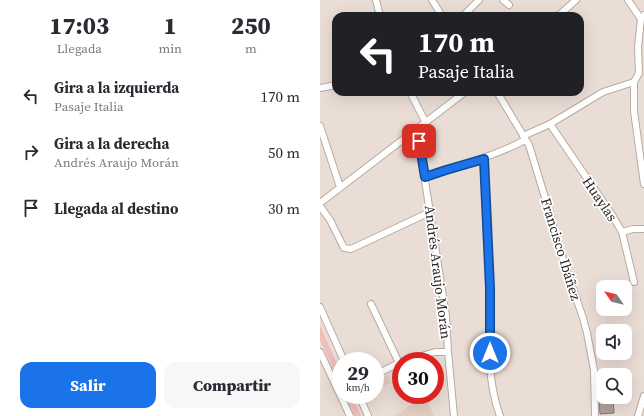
<!DOCTYPE html>
<html lang="es">
<head>
<meta charset="utf-8">
<style>
  :root { --surface:#fff; --page:#f7f7f7; --text:#2b2b33; --muted:#7c7c81; --accent:#1a73e8 }
  body { margin:0; font-family:"Source Serif 4",serif; background:var(--page); color:var(--text); height:100vh; display:flex; flex-direction:column; font-size:15px; white-space:nowrap }
  * { box-sizing:border-box; margin:0 }
  p { font-size:13px; color:var(--muted) }
  .icon { flex:none; width:22px; height:22px; fill:none; stroke:currentColor; stroke-width:2; stroke-linecap:round; stroke-linejoin:round }
  .map { position:relative; flex:1; overflow:hidden }
  .sheet { display:flex; flex-direction:column; background:var(--surface); width:320px }
  .sheet>* { flex:none }
  .guide { position:absolute; left:12px; top:12px; width:252px; height:84px; border-radius:12px; box-shadow:0 4px 16px #0002; background:#202124; color:#fff; overflow:hidden }
  .needle { width:26px; rotate:304deg }
  .tools { position:absolute; left:276px; top:280px; display:grid; gap:8px }
  .tools a { display:grid; place-items:center; width:36px; height:36px; border-radius:8px; background:var(--surface); box-shadow:0 4px 16px #0002; font-size:20px }
  .speed { position:absolute; left:12px; top:352px; display:flex; gap:8px; font-size:20px; font-weight:700; text-align:center }
  .speed>* { display:grid; place-content:center; width:52px; height:52px; border-radius:50%; background:var(--surface); box-shadow:0 4px 16px #0002; line-height:1 }
  .speed small { font-size:10px; font-weight:400 }
  .speed .limit { border:6px solid #d22; background:#fff; color:#111 }
  .pin { position:absolute; display:grid; place-items:center; width:34px; height:34px; color:#fff; margin:-17px; border-radius:8px; box-shadow:0 2px 6px #0006 }
  .me { position:absolute; width:44px; margin:-22px; rotate:0deg; stroke-linejoin:round; filter:drop-shadow(0 0 3px #0008) }
  .turn { display:flex; align-items:center; gap:14px; height:84px; padding:0 20px; font-size:18px }
  .turn .icon { width:52px; height:52px; stroke-width:2.5 }
  .turn b { display:block; font-size:28px; line-height:34px }
  .eta { display:flex; justify-content:space-evenly; align-items:center; height:68px; text-align:center }
  .eta b { font-size:24px; font-weight:800; line-height:28px }
  .button { display:flex; gap:8px; margin-top:auto; padding:8px 20px }
  .button a { flex:1; height:46px; border-radius:12px; background:var(--accent); color:#fff; font-size:16px; font-weight:800; line-height:46px; text-align:center }
  .button a+a { background:var(--page); color:var(--text) }
  ul { padding:0; list-style:none }
  li { display:flex; align-items:center; gap:12px; height:56px; padding:0 20px }
  li div { flex:1 }
  li b { display:block; font-size:15px }
  li em { font-style:normal }
  main { display:flex; flex:1; min-height:0 }
  .map>svg:first-child { display:block }
  .built { fill:#e4d0c3 }
  .green { fill:#efbdbd }
  .building { fill:#b0a29d; stroke:#827470 }
  .lines { fill:none; stroke-linecap:round; stroke-linejoin:round }
  .street-casing { stroke:#b7aba3; stroke-width:8 }
  .street { stroke:#fff; stroke-width:6 }
  .route-casing { stroke:#114b97; stroke-width:10 }
  .route { stroke:#1a73e8; stroke-width:7 }
  .labels { text-anchor:middle; dominant-baseline:central; stroke-width:3.5; stroke-linejoin:round; paint-order:stroke }
  .street-label { font-size:14px; fill:#282421; stroke:#fff }
</style>
</head>
<body>
<main>
<section class="sheet">
<div class="eta">
<div><b>17:03</b><p>Llegada</p></div>
<div><b>1</b><p>min</p></div>
<div><b>250</b><p>m</p></div>
</div>
<ul>
<li><svg class="icon" aria-label="left" viewBox="0 0 24 24"><path d="M17 20v-9H6M10 6l-5 5 5 5"/></svg><div><b>Gira a la izquierda</b><p>Pasaje Italia</p></div><em>170 m</em></li>
<li><svg class="icon" aria-label="right" viewBox="0 0 24 24"><path d="M7 20v-9h11M14 6l5 5-5 5"/></svg><div><b>Gira a la derecha</b><p>Andrés Araujo Morán</p></div><em>50 m</em></li>
<li><svg class="icon" aria-label="arrive" viewBox="0 0 24 24"><path d="M6 21V4h12l-3 4 3 4H6"/></svg><div><b>Llegada al destino</b></div><em>30 m</em></li>
</ul>
<div class="button"><a>Salir</a><a>Compartir</a></div>
</section>
<div class="map">
<svg width="324" height="416" viewBox="0 0 324 416">
  <rect width="100%" height="100%" fill="#eaddd5"/>
  <!-- built -->
  <path class="built" d="M68 375 71 383 55 390V381Z
    M106 398 114 416H72L82 412 88 406Z"/>
  <!-- green -->
  <path class="green" d="M0 326 21 372V386L0 340Z
    M25 395H31L41 416H35Z"/>
  <!-- building -->
  <path class="building" d="M278 384H283V397H293L294 413 280 414Z"/>
  <g class="lines">
    <defs>
      <path id="street" d="M56 0 60 16
        M112 0 122 16
        M183 0 189 5
        M308 0 321 19
        M324 15 321 19 318 47 319 73 314 82V111L324 184
        M143 16 159 0
        M238 16 256 0
        M0 88 16 85
        M90 92 106 123
        M177 92 209 145 230 214 238 245 263 318 267 333 274 370 275 416
        M230 124 292 215 302 232 314 282
        M0 126 20 187
        M97 129 126 316 128 352 134 416
        M203 136 230 124 283 92 314 82
        M164 159C166 202 169 246 170 289 170 331 165 376 180 416
        M105 177C139 165 173 157 205 140
        M0 203 145 92
        M0 206 10 220 24 248 31 249 110 212
        M302 232 313 229H324
        M51 304 79 363
        M0 307 24 361
        M0 352 30 416
        M85 361 115 352H128
        M55 375 81 362
        M39 395 48 416
        M318 416 324 396"/>
    </defs>
    <!-- street casing -->
    <use href="#street" class="street-casing"/>
    <!-- street -->
    <use href="#street" class="street"/>
  </g>
  <g class="lines">
    <defs>
      <path id="route" d="M99 141 105 177 126 170 164 159 170 288V353"/>
    </defs>
    <!-- route casing -->
    <use href="#route" class="route-casing"/>
    <!-- route -->
    <use href="#route" class="route"/>
  </g>
  <g class="labels">
    <!-- street labels -->
    <g class="street-label">
      <text transform="translate(280 199) rotate(56)">Huaylas</text>
      <text transform="translate(241 249) rotate(73)">Francisco Ibáñez</text>
      <text transform="translate(118 272) rotate(83)">Andrés Araujo Morán</text>
    </g>
  </g>
</svg>
<div class="tools">
<a><svg class="needle" viewBox="-14 -14 28 28"><path d="M0-13l5 13h-10z" fill="#e53935"/><path d="M0 13l5-13h-10z" fill="#7c7c81"/></svg></a>
<a><svg class="icon" aria-label="sound" viewBox="0 0 24 24"><path d="M4 9h4l5-4v14l-5-4H4zM17 9q2 3 0 6"/></svg></a>
<a><svg class="icon" aria-label="search" viewBox="0 0 24 24"><circle cx="10" cy="10" r="6"/><path d="M15 15l6 6"/></svg></a>
</div>
<div class="speed"><div>29<small>km/h</small></div><div class="limit">30</div></div>
<div class="pin" style="left:99px;top:141px;background:#d93025"><svg class="icon" aria-label="arrive" viewBox="0 0 24 24"><path d="M6 21V4h12l-3 4 3 4H6"/></svg></div>
<svg class="me" style="left:170px;top:353px" viewBox="-20 -20 40 40"><circle r="17" fill="#1a73e8" stroke="#fff" stroke-width="3"/><path d="M0-11L8 9 0 5-8 9z" fill="#fff"/></svg>
<div class="guide">
<div class="turn"><svg class="icon" aria-label="left" viewBox="0 0 24 24"><path d="M17 20v-9H6M10 6l-5 5 5 5"/></svg><div><b>170 m</b>Pasaje Italia</div></div>
</div>
</div>
</main>
</body>
</html>
